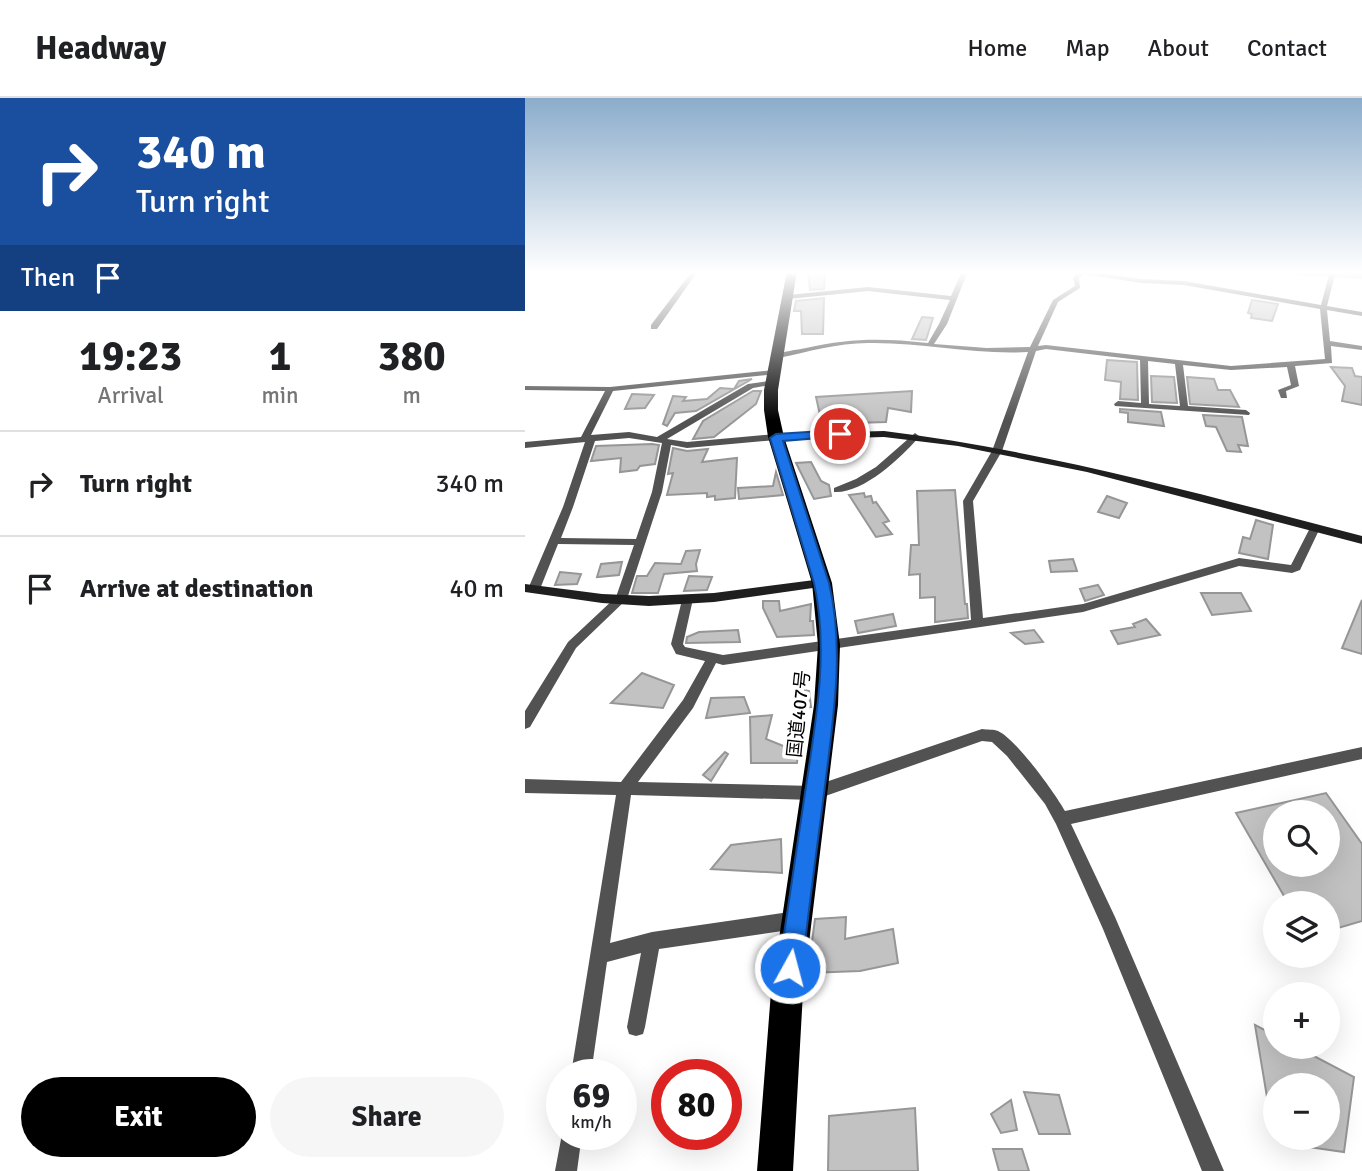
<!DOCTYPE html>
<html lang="en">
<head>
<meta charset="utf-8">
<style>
  :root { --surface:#fff; --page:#f6f6f6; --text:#202124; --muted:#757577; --line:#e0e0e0; --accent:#000 }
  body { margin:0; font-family:Signika,"Noto Sans JP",sans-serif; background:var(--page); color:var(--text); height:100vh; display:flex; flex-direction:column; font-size:26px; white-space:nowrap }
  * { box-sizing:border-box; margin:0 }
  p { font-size:23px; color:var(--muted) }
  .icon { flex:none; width:38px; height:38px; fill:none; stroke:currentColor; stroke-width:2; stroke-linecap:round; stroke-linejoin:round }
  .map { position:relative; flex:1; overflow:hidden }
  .sheet { display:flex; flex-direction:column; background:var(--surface); width:525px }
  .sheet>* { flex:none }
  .hud { background:#1a4fa0; color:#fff; overflow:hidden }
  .controls { position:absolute; left:738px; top:702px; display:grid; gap:14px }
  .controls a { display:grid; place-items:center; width:77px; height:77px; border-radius:50%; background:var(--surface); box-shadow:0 7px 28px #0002; font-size:35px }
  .speed { position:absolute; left:21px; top:961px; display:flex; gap:14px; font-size:35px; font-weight:700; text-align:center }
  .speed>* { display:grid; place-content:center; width:91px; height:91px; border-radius:50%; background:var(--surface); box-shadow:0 7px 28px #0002; line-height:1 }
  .speed small { font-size:18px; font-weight:400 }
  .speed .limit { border:10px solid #d22; background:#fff; color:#111 }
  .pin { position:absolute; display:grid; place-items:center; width:60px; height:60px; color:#fff; margin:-30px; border:4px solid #fff; border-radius:50%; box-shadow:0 2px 7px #0007 }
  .me { position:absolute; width:77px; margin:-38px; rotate:7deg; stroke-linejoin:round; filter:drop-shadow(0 0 5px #0008) }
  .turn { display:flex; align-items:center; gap:24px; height:147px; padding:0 21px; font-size:32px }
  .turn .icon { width:91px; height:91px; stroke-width:2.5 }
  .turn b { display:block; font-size:49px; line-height:60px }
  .then { display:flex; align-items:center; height:66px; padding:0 21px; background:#0003; gap:14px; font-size:26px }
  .eta { display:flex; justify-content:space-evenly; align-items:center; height:119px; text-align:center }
  .eta b { font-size:42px; font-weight:700; line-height:49px }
  .button { display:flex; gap:14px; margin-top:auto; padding:14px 21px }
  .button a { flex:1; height:80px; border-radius:42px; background:var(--accent); color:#fff; font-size:28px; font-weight:700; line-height:80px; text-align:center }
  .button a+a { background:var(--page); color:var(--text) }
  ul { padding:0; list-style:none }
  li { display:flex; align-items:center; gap:21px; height:105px; padding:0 21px; border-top:2px solid var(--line) }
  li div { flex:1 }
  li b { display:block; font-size:26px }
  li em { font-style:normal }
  header { display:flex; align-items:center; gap:42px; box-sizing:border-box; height:98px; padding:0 35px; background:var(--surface); border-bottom:2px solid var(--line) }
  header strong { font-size:33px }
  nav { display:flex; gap:38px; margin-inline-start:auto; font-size:24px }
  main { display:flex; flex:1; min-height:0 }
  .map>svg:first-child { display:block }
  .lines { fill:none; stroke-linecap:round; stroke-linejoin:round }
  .river { fill:#a0a0a0; fill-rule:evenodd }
  .building { fill:#c2c2c2; stroke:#969696; stroke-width:2; fill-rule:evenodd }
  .street { fill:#525252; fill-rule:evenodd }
  .secondary { fill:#1f1f1f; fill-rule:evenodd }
  .highway { fill:#000; fill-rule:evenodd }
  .route { fill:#1a73e8; stroke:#114b97; stroke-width:2 }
  .labels { text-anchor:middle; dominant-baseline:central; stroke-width:7; stroke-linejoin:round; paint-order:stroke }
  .street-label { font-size:19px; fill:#000; stroke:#fff }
</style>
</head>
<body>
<header>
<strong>Headway</strong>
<nav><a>Home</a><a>Map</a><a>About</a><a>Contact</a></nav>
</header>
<main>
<section class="sheet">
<div class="hud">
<div class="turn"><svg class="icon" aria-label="right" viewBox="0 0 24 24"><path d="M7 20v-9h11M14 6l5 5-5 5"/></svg><div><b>340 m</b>Turn right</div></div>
<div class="then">Then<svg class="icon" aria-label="arrive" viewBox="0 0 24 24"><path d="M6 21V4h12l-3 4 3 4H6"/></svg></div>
</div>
<div class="eta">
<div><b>19:23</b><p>Arrival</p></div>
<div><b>1</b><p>min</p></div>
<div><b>380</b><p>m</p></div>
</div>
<ul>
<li><svg class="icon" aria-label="right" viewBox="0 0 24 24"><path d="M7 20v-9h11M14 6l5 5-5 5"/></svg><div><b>Turn right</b></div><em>340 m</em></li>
<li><svg class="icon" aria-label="arrive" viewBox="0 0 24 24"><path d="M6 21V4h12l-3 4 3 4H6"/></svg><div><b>Arrive at destination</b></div><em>40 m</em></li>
</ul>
<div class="button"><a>Exit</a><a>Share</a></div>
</section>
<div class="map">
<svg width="837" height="1073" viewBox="0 0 837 1073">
  <rect width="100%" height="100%" fill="#fff"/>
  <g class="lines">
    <!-- river -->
    <path class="river" d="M763 173H837V181L769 177Z"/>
  </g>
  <!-- building -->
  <path class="building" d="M296 173V176H300L299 191 285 192 283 174Z
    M299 200 298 236H277L276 213H269L271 203Z
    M727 202 753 206 747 223 726 220 727 216 723 215Z
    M397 219 408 220 401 242 387 241Z
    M582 262 612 264 613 302 595 301 596 284 580 282Z
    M806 269 827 270 830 278 837 279V307L817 303 820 288Z
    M626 278 649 279 652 305 627 304Z
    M662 279 689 281 693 292H705L714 309 665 306Z
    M227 281 171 313 150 315 142 328 138 326 148 298 161 299 158 303 182 301 195 290 209 291 214 283Z
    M228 293H236L231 306 189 339 168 341 178 323Z
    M387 293 386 314 363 310 361 324 297 326 291 299Z
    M107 296 129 297 120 310 100 311Z
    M595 311 636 314 639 328 603 324V315L595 314Z
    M678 317 717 319 723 348 713 347 716 354 702 353 691 329 681 328Z
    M127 346 134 347 130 366 115 368 112 372 95 374 96 360 66 363 71 348Z
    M148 350 162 353 183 351 177 364 212 360 210 400 190 402V398L182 399V395L142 397 148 375 143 376Z
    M286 364 296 383 304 387 306 398 289 401 271 365Z
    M251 374 258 397 214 401 213 390 248 388Z
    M430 392 440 506H442L443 520 410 524V499L395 500V476L384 477 386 447H394L392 393Z
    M339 395 340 399 346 398 348 405 351 404 364 423 358 425 367 436 351 439 324 397Z
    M582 398 602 405 594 420 573 414Z
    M731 422 748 427 743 461 714 455 718 439 725 441Z
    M175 452 171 466 172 473 139 476 133 495H107L112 478H122L130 465 156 466 161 453Z
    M548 461 552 473 526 474 524 463Z
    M97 464 94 477 72 479 76 466Z
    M35 474 56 476 52 486 30 487Z
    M164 478 187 479 182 492 159 493Z
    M573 487 579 497 560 503 555 491Z
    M676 495H716L726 513 687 517Z
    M837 502V556L817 550Z
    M238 503H254L255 513 286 506 285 523H288L289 537 252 539 238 510Z
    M368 516 371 528 333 535 330 523Z
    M621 521 635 537 593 546 586 533 610 529 608 526Z
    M213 532 215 544 161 545 162 539 174 534Z
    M509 532 518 544 500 546 486 535Z
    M117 575 149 587 138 610 86 605Z
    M271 590 284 593 286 609 273 610Z
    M219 599 225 615 181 620 186 600Z
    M247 617 241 641 273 654 272 665H226L225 619Z
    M200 654 203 656 186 683 178 677Z
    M801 695 837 746V823L803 833V805H763L711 715ZM751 714H803V766H751Z
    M256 741 257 775 186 771 206 747Z
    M321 819 320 841 368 831 373 865 335 873 283 875 290 821Z
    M730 927 751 938V948H770L829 979 819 1054 762 1046V1040H803V987H751V1016L745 1017Z
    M499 994 534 997 545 1036H514Z
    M486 1002 492 1032 476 1035 466 1016Z
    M390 1010 393 1073H303L304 1018Z
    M468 1051H497L504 1073H474Z"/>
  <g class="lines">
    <!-- street -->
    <path class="street" d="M167 173H173L132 231H126V227Z
      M437 173H443L422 226 409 246 462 250 505 249 528 202 550 188 548 180 552 175 548 173H561L616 181 659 183 796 207 805 173H811L802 208 837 214V218L802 212 805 243 837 248V252L806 248 807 265 770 268 774 288 761 293 762 300H756L753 292 766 287 762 269 706 272 658 267 663 308 721 312 725 315 724 317 590 308 589 306 593 303 616 305 615 262 521 251 511 253 477 353 448 403 458 520 558 506 714 460 766 467 786 428H794L795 430 775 472 767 475 714 468 558 514 198 567 191 565 168 610 113 684 289 688 457 631C462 632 469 631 473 633 492 642 529 694 540 713L837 649V661L546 726 590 819 699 1073H677L578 831 531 726 520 706 482 658 467 644 457 643 289 702 106 697 85 845 127 834 271 813 277 816 280 822 277 828 271 831 134 851 120 929 118 936 111 938 104 936 102 929 116 855 82 864 66 976H46L91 697 0 695V681L96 684 158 602 180 563 151 556 146 546 158 498H166L168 501 158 546 160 549 198 557 446 522 438 403 467 353 503 254C449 257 397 244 343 245 312 245 283 254 253 260L249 258C258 253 271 252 281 250 325 240 358 240 403 245L414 226 425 202 343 193 263 201 260 199 263 197 343 189 426 198ZM558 176 616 185 659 187 795 211 800 261 706 268 521 247 513 248 533 204 555 190 554 180ZM623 263 650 266 655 308 624 306Z
      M249 272 253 274 252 276 88 293 66 337 104 334 132 339 223 286 251 282V286L228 290 142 341 162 344 251 336 255 339 251 342 162 350 146 347 137 394 102 501 51 550 5 629 0 631V613L43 544 91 499 109 447 33 446 15 491 9 495 5 494 3 491 38 409 60 344 0 350V344L56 339 80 293 0 292V288L85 289ZM104 340 137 345 127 394 111 441 36 440 48 409 70 343Z
      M390 335 394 338 393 340C375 361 337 396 309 394V390L331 381 351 369Z
      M37 1036H57L52 1073H30Z"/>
    <!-- secondary -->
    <path class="secondary" d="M359 333C522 353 679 397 837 438V446L562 374 433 348 359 339 251 342 246 339 251 336Z
      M297 481 302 482 304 485 302 488 189 504 124 508 77 505 0 494V486L77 496 124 498 189 495Z"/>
    <!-- highway -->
    <path class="highway" d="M262 173H272L253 292V312L259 339 307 485 315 547 313 607 278 894 268 1073H232L246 894 289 607 293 547 287 485 243 339 239 312V292Z"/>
  </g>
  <!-- sky -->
  <linearGradient id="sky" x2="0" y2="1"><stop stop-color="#8baccb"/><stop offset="0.54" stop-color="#fff"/><stop offset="1" stop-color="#fff" stop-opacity="0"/></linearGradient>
  <rect width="837" height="323" fill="url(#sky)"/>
  <!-- route -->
  <path class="route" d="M315 332 319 333V338L258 343 304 485C320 552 308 621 300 688 292 749 284 809 277 870L273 878 265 881 257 878 254 870C263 809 272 749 281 688 291 622 304 552 289 485L245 340 251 336Z"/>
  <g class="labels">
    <!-- street labels -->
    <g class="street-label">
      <text transform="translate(274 616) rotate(-84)">国道407号</text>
    </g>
  </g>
</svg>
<div class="controls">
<a><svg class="icon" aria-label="search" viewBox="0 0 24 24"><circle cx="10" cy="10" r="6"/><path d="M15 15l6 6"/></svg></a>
<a><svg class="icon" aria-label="layers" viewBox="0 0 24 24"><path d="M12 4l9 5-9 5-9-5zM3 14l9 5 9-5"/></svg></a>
<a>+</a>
<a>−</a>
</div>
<div class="speed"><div>69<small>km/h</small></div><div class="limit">80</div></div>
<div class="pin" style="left:315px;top:336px;background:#d93025"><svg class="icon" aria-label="arrive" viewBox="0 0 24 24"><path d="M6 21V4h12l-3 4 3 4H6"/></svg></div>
<svg class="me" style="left:265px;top:870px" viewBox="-20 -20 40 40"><circle r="17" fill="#1a73e8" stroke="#fff" stroke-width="3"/><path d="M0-11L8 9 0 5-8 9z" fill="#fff"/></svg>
</div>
</main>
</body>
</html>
